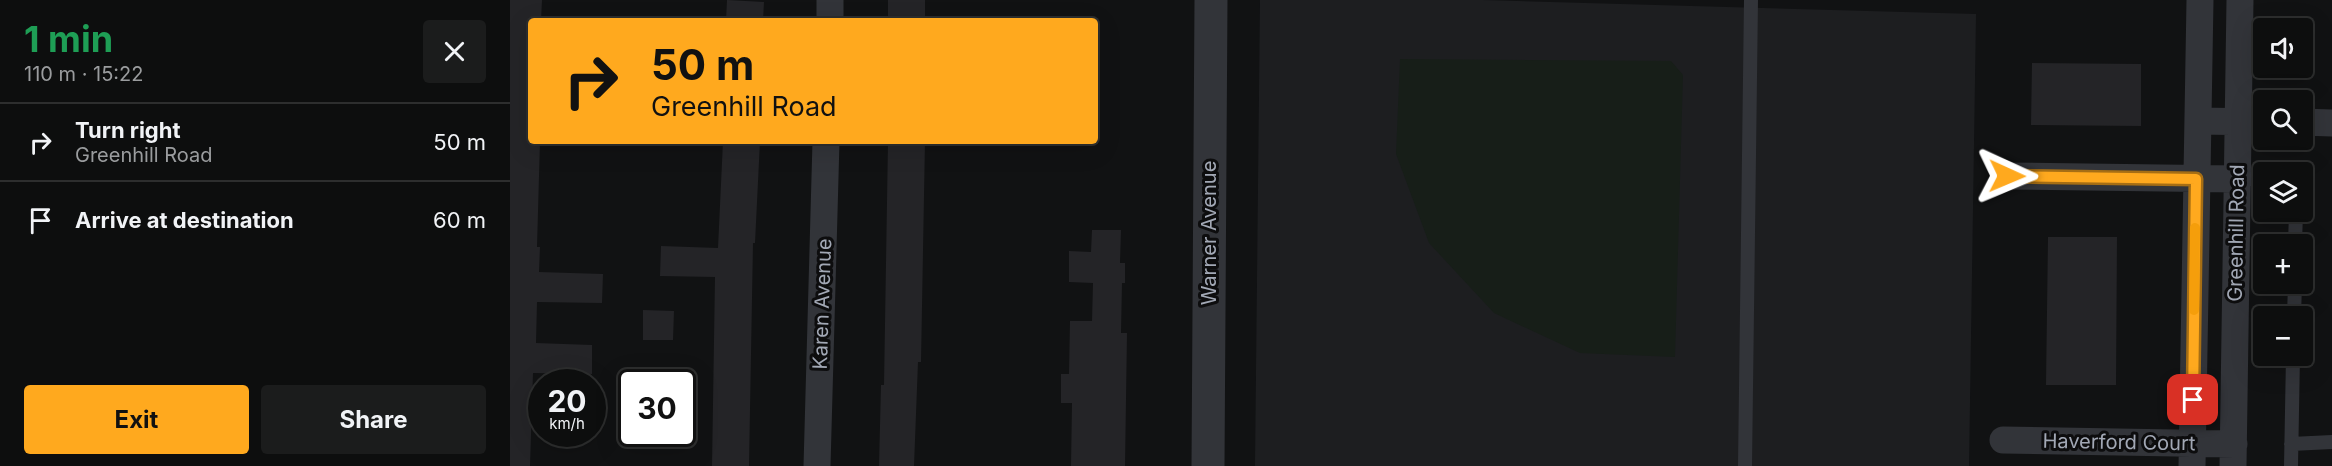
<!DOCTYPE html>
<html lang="en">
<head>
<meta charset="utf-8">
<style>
  :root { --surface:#0d0e0e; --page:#1b1c1c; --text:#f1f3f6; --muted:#9a9c9e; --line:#2d2e2e; --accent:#ffa91e }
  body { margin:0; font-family:Inter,sans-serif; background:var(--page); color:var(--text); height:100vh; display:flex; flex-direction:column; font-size:22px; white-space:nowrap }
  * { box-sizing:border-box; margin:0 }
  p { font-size:20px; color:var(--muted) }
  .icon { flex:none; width:33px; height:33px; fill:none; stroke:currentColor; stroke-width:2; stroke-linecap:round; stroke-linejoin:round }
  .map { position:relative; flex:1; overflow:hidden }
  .details { display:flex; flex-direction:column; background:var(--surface); width:510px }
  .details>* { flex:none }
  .hud { position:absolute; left:18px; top:18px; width:570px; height:126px; border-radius:6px; box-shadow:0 6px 24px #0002,0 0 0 2px var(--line); background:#ffa91e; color:#111; overflow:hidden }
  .controls { position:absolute; left:1743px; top:18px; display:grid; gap:12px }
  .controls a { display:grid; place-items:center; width:60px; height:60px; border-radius:6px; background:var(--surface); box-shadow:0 6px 24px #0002,0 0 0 2px var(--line); font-size:30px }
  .speed { position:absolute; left:18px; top:369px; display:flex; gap:12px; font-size:30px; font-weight:700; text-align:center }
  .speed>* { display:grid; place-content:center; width:78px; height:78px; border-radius:50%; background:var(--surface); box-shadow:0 6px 24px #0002,0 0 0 2px var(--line); line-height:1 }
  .speed small { font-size:15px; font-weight:400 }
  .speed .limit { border:3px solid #111; border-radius:9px; background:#fff; color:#111 }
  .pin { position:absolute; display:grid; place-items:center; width:51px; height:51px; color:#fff; margin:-26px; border-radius:12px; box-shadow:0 3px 9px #0006 }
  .me { position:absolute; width:66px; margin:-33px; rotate:91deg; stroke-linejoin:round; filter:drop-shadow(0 0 4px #0008) }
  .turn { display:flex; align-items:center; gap:21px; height:126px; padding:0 24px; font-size:27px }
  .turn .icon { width:78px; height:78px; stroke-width:2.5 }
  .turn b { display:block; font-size:42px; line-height:51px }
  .round { display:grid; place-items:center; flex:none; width:63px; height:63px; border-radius:6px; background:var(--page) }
  .summary { display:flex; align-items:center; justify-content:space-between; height:102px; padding:0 24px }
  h1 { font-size:36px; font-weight:700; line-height:45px; color:#1e9e55 }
  .button { display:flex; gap:12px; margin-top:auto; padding:12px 24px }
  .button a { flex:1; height:69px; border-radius:6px; background:var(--accent); color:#111; font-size:24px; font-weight:700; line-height:69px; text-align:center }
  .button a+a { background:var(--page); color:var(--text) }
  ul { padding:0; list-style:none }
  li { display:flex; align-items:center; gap:18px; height:78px; padding:0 24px; border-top:2px solid var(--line) }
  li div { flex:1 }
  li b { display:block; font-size:22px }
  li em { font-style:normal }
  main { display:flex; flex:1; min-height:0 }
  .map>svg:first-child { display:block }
  .built { fill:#1d1e20 }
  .green { fill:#171e18 }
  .building { fill:#242427 }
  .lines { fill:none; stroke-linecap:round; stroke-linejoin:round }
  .service { stroke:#323439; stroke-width:14 }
  .minor { stroke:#323439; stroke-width:27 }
  .tertiary { stroke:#323439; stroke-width:33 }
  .route-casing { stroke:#a66e14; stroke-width:15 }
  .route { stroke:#ffa91e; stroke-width:10 }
  .slow { stroke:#f59e0b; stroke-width:10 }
  .labels { text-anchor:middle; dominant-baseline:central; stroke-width:6; stroke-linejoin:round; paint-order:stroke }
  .street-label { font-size:20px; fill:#a2a8b5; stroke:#0d0d0e }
</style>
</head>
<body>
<main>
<section class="details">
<div class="summary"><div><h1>1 min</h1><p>110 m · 15:22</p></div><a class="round"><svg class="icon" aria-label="close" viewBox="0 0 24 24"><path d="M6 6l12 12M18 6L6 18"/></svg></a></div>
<ul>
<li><svg class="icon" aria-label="right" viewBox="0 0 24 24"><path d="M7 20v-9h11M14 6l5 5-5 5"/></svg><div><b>Turn right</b><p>Greenhill Road</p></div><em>50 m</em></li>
<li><svg class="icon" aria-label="arrive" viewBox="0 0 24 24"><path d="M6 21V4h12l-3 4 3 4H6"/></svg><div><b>Arrive at destination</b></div><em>60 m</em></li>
</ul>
<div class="button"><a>Exit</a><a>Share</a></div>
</section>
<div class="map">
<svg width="1822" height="466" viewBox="0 0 1822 466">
  <rect width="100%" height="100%" fill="#111213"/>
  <!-- built -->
  <path class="built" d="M750 0H973L1466 14 1459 466H745Z"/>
  <!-- green -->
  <path class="green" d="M890 59 1161 61 1173 75 1165 357 1070 353 984 313 919 243 886 154Z"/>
  <!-- building -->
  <path class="building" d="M0 0H32L31 21H21V141H30L27 247H30L29 272 93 274 92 303 27 302 26 343 82 345V374L23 373 20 466H0Z
    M217 0 254 2 253 21H216Z
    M378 0H415V21H378Z
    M1522 63 1631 64V126L1521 125Z
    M213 141H250L245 243H243L239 466H202L205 277 150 276 151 246 208 248Z
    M378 141H415L411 362H408L404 466H369L371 385H374Z
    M582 230H611L610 263H615V283H612L611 333H617L615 466H561L562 403H551V374H559L560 321H582L583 283 559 282V251L581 252Z
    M1538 237H1607L1606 385H1536Z
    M133 310 164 311 163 340H133Z"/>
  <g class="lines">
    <!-- service -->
    <path class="service" d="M1727 179H1754
      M1785 244 1786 212
      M1784 316 1785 284
      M1781 444 1822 442
      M1235 466 1241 0
      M1781 466 1783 356"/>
    <!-- minor -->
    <path class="minor" d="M320 21V0
      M1688 121 1754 122
      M1792 122 1822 123
      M1497 176 1727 179
      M1493 440 1724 444
      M307 466 316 141
      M1682 466 1690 0
      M1723 466 1730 0"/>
    <!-- tertiary -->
    <path class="tertiary" d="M698 466 701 0"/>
  </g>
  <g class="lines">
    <defs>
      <path id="route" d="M1497 176 1686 179 1683 400"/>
    </defs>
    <!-- route casing -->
    <use href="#route" class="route-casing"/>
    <!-- route -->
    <use href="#route" class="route"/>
    <!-- slow -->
    <path class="slow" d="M1684 310 1685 228"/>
  </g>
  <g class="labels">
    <!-- street labels -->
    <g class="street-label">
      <text transform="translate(699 233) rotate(-90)">Warner Avenue</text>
      <text transform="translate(1726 233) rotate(-89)">Greenhill Road</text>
      <text transform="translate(312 304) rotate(-88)">Karen Avenue</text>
      <text transform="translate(1609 442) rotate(1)">Haverford Court</text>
    </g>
  </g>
</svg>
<div class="controls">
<a><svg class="icon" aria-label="sound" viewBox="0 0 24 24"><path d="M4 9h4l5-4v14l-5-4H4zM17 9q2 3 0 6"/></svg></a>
<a><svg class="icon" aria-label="search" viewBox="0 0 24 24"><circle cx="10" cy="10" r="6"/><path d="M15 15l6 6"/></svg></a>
<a><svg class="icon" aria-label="layers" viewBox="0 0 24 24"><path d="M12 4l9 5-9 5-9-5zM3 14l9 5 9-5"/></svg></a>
<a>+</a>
<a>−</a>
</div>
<div class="speed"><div>20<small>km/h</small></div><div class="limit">30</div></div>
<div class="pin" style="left:1683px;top:400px;background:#d93025"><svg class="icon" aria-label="arrive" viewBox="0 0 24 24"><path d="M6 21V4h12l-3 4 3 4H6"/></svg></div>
<svg class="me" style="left:1497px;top:176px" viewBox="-20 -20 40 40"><path d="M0-17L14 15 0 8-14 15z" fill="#ffa91e" stroke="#fff" stroke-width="4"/></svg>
<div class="hud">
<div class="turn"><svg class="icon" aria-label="right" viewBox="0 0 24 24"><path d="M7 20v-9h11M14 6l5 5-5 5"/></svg><div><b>50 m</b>Greenhill Road</div></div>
</div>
</div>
</main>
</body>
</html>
